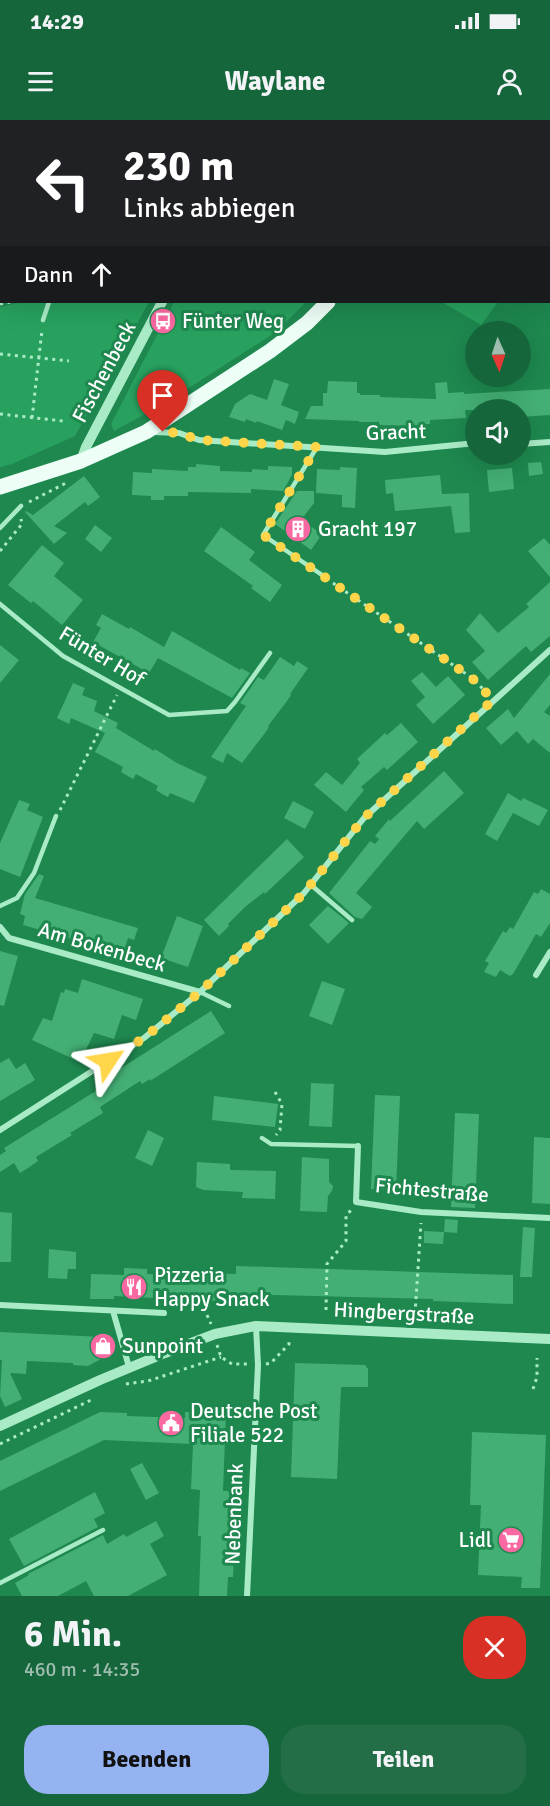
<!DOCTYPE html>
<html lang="de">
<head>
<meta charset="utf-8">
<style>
  :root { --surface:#16663b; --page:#236e46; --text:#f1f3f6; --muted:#9ebdaf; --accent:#95b2f1 }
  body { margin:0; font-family:Signika,sans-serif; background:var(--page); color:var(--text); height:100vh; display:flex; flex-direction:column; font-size:22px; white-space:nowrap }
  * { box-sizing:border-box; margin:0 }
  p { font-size:20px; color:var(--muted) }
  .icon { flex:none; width:33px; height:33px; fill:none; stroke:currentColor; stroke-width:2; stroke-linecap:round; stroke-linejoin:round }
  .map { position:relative; height:1476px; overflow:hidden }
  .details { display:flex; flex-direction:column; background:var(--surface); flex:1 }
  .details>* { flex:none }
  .guide { position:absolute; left:0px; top:0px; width:550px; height:183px; box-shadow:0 6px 24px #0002; background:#202124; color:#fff; overflow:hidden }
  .needle { width:39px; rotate:177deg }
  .fabs { position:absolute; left:465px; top:201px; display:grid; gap:12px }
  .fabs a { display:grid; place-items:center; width:66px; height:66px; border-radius:50%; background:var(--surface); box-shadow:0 6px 24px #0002; font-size:30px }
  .pin { position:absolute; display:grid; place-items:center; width:51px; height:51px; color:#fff; margin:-62px -26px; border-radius:50% 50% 50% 0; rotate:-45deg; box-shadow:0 0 6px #0007 }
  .pin .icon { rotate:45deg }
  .me { position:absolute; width:66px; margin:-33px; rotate:57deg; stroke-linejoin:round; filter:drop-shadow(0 0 4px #0008) }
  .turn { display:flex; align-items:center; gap:21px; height:126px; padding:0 24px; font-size:27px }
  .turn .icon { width:78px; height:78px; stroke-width:2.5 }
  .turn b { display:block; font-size:42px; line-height:51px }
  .then { display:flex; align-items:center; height:57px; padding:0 24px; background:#0003; gap:12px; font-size:22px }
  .round { display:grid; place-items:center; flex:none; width:63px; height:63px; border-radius:24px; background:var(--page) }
  .head { display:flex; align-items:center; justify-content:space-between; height:102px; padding:0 24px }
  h1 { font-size:36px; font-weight:700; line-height:45px }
  .primary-button { display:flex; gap:12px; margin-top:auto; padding:12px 24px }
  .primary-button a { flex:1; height:69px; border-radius:24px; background:var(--accent); color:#111; font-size:24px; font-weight:700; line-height:69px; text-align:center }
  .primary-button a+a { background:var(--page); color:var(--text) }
  .status { display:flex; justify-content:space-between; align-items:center; height:42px; padding:0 30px; background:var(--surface); direction:ltr }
  .status svg { height:16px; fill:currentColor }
  header { display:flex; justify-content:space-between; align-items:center; height:78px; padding:0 24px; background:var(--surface); font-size:27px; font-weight:700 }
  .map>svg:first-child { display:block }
  .green { fill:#28a15e }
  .building { fill:#43af74 }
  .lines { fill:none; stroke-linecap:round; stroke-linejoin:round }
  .path { stroke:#a9ebc6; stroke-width:3; stroke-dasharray:3 4.5; stroke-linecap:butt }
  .service { stroke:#a9ebc6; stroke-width:4.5 }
  .minor { stroke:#a9ebc6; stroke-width:6 }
  .tertiary { stroke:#a9ebc6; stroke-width:10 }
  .primary { stroke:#edfef6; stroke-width:15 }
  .route { stroke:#ffd54a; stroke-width:10; stroke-dasharray:0 18 }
  .labels { text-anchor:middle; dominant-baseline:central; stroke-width:6; stroke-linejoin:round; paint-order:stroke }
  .poi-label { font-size:21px; fill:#fff; stroke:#1e884f; text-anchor:start }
  .street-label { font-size:21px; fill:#fff; stroke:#1e884f }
</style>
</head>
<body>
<div class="status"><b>14:29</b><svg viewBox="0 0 49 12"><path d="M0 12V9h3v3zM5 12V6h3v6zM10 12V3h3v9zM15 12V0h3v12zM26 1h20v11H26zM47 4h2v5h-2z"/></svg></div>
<header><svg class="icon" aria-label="menu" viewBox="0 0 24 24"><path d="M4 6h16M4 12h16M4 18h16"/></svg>Waylane<svg class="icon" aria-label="person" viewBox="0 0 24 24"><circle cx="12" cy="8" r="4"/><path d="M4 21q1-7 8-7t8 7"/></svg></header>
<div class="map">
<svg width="550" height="1476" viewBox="0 0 550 1476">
  <rect width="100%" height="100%" fill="#1e884f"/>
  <!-- green -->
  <path class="green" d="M22 182H149L75 316 12 344 0 347V187Z
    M174 182H306L276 212 167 282 114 311 111 304Z
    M442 182H498L481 205Z"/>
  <!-- building -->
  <path class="building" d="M274 259 289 264 281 285 299 292 295 304 286 300 282 310 257 301 256 303 246 299 245 302 229 297 235 284 250 274 267 280Z
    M328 261 357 262V273H360V275H380V277L436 279 435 263 447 262 448 273 464 272V274L550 269V295L520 297V290H465L466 298 430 300V304H423L422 306 379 305V302H359V301L305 299 311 286H323V273H327Z
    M541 342 543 354 529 356 528 343Z
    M196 344 220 346V351L252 352V349L268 350V346L292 347V355L283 371 251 369V373L188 372V376H164V380H151V376L132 375 133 352 152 353V349L188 351V347H196Z
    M340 347 357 348 355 388 342 387V375L316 373 317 349 340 350Z
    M512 348 514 369 489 372 487 350Z
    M440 355 442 374 469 373 470 412 455 413 451 386 395 391 393 373 386 374 385 360Z
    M84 356 100 377 88 386 85 382 54 406 67 413 54 424 25 392 26 391 33 395Z
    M297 371H314V383L301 400 322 414 311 430 275 404Z
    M95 405 112 418 101 432 85 419Z
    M221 407 255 432 249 440 282 465 270 482 251 468 253 466 204 431Z
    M544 418 550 425V457L528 431Z
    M42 425 64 443 54 456 83 480 62 505 33 481 31 483 8 465Z
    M550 462V516L531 532 526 526 488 560 472 542 485 531 466 510 480 493 498 513 529 487 526 484Z
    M102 494 129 509 130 507 164 527 172 511 240 550 241 548 250 553 232 578 158 538 149 553 93 522 101 508 96 505Z
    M0 525 19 540 0 563Z
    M280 537 294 546 297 541 308 548 290 574 291 575 287 581 268 606 269 607 265 613 242 643 227 633 223 643 211 637 246 586 240 583 258 557 264 560Z
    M422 552 436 567 448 556 465 575 433 604 416 585 425 577 411 561Z
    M550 554V585L544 592 550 596V633L533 619 528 624 517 611 501 625 486 608 508 589 514 598Z
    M73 563 85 568 82 575 97 581 94 591 118 603 116 608 154 631 155 629 177 643 207 657 194 683 170 673 168 677 162 674 156 670 158 666 136 654 133 659 121 652 123 647 95 632 105 613 71 598 69 604 57 598Z
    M401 603 418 622 387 650 384 647 361 667 364 670 346 692 314 665 326 652 342 665 360 643 357 639 385 613 387 615Z
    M444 651 464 673 424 709 417 701 356 773 372 787 362 799 355 797 329 773 367 725 370 721 375 724 379 719 375 716 389 699 390 701Z
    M508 673 521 681 523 678 548 690 539 706 513 693 497 721 485 714Z
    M19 680 30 684 27 690 43 697 20 757 0 749V723Z
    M293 681 314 692 305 709 284 698Z
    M287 719 304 737 265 774 264 772 245 787 228 804 229 806 219 816 204 800Z
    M39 754 44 756 35 778 138 808 134 820 128 818 123 834 23 805 25 796 20 794 25 774Z
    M541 769 550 774V803L541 817 536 814 513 854 510 856 500 850 496 857 484 852 489 843 485 841 503 811 506 813 510 807 513 809 534 772 538 774Z
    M328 786 349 803 328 824 309 805Z
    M177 796 203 806 188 847 161 838Z
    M0 831 18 836 4 886 0 885Z
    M82 859 143 879 136 900 122 895 114 919 94 913 80 942 32 920 43 898 52 901 61 872 64 873 65 869 78 873Z
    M322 861 345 869 332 905 309 896Z
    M211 891 225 913 150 961V959L142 964 140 961 100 987 103 993 70 1013 72 1015 36 1037 38 1041 28 1048 20 1053 14 1043 0 1052V1035L6 1031 4 1028 99 969 96 964Z
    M9 938 16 949 25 943 35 960 0 981V943Z
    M311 963 334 964 332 1007 309 1006Z
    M375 975 400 976 396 1070 371 1069Z
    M214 976 278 984 275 1007 212 1000Z
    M455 993 479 994 475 1088 451 1087Z
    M148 1010 164 1018 152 1046 135 1038Z
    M534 1017 550 1018V1084L532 1083Z
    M302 1037 329 1039V1062L333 1066 332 1071 328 1076 327 1092 300 1091Z
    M197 1042 230 1044V1050L276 1051 275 1079 242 1078 243 1072 203 1070 196 1067Z
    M0 1092 12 1093 11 1142H0Z
    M445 1099 458 1100 457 1113 444 1112Z
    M523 1107 535 1108 532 1157H520Z
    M424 1111 444 1112 443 1124 424 1123Z
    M49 1129 76 1132V1149H68L67 1159 48 1158Z
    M236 1146 513 1155V1184L433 1181V1179L235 1174V1182L114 1176V1179H90L91 1154 124 1155V1148L147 1149V1154L194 1156 195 1153 236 1154Z
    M0 1212 102 1217V1222H104L103 1238 88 1246 73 1245V1243L27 1241 26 1254 10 1253 22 1279 5 1287 0 1276 2 1240H0Z
    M295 1243 365 1245 368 1249V1267H341L337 1359 291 1357Z
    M100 1292 127 1293V1296L185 1298V1292L226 1293 223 1371H232L230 1417H235L233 1457H228L227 1476H199L201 1416H198L200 1370 191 1369 193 1324 104 1320 0 1371V1341Z
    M472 1312 546 1315 540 1468H521L522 1457 478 1455 481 1385H470Z
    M142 1343 159 1373 146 1380 130 1349Z
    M95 1372 105 1393 94 1399 98 1407 24 1446 9 1419Z
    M156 1401 164 1416 150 1424 167 1455 128 1476H94L86 1461 58 1476H22L15 1463 29 1455 28 1454 103 1415 107 1424 124 1414 126 1417Z"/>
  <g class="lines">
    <!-- path -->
    <path class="path" d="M0 114 2 113
      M0 184 11 182
      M0 234 69 241
      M0 294 63 301
      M32 298 42 210
      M29 382 66 363
      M0 431 22 404 21 399
      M333 463 472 558 488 574
      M60 690 117 575
      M275 972 282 984 280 1010 276 1015
      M326 1190 327 1144 346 1121V1096L352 1089
      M415 1194 421 1103
      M207 1195 211 1204
      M217 1225 221 1237 232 1244H247
      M266 1244 271 1243 289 1224V1220
      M126 1264 148 1261 221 1237
      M533 1269 537 1257V1238
      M0 1324 93 1279"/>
    <!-- service -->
    <path class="service" d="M43 200 49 182
      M317 327 263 415 325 457
      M0 408 21 386
      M0 484 63 536 169 595 227 591 235 582 270 533
      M311 765 352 800
      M0 786 17 778 34 753 56 696
      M200 872 229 886
      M262 1018 271 1024 358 1026
      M0 1463 103 1410"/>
    <!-- minor -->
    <path class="minor" d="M120 2 121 0
      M0 132 2 130
      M153 312 179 313 199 320 385 332 476 323
      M520 324 550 322
      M0 807 9 818 200 872
      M536 855 550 832
      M0 1010 144 918 200 872 304 773 364 698 550 530
      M358 1026 356 1082 421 1092 550 1098
      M0 1185 164 1193
      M113 1191 129 1247
      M247 1476 258 1245 256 1206"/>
    <!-- tertiary -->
    <path class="tertiary" d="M255 2 256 0
      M81 341 86 327 162 182
      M0 1306 100 1260 165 1233 215 1214 256 1206 550 1219"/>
    <!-- primary -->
    <path class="primary" d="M521 2 523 0
      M0 367 81 341 146 312 270 231 307 203 328 182"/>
  </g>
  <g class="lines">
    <!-- route -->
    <path class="route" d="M108 941 144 918 200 872 304 773 364 698 493 580 472 558 263 415 317 327 199 320 179 313 163 312"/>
  </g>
  <!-- icons -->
  <defs>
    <symbol id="bus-disc" viewBox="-11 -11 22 22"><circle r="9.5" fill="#fa68a1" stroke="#1e884f"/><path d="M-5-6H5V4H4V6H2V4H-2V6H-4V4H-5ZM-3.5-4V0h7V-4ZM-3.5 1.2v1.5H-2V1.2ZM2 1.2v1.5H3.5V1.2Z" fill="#fff"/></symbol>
    <symbol id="building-disc" viewBox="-11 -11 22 22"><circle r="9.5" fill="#fa68a1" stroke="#1e884f"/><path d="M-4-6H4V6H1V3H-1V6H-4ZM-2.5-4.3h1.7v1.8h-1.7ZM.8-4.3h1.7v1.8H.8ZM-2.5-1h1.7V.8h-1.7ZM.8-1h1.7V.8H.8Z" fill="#fff"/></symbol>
    <symbol id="restaurant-disc" viewBox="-11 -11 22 22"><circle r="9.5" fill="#fa68a1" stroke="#1e884f"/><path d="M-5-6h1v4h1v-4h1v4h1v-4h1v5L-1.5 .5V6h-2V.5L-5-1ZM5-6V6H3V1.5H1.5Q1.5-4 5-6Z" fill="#fff"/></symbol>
    <symbol id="shop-disc" viewBox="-11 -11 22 22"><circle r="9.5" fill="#fa68a1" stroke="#1e884f"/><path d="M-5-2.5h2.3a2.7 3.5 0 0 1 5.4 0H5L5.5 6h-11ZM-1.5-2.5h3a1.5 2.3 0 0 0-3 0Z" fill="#fff"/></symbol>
    <symbol id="civic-disc" viewBox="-11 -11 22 22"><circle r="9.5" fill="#fa68a1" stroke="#1e884f"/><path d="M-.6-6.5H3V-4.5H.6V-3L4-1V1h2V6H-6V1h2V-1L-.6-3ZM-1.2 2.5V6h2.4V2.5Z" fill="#fff"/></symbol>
    <symbol id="supermarket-disc" viewBox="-11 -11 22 22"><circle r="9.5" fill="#fa68a1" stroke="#1e884f"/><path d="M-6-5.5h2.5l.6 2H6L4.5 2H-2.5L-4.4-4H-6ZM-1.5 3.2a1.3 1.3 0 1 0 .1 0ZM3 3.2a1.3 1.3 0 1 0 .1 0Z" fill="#fff"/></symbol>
  </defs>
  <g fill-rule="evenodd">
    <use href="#bus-disc" x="148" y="186" width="30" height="30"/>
    <use href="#building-disc" x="283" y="394" width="30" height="30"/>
    <use href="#restaurant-disc" x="119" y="1152" width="30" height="30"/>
    <use href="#shop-disc" x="88" y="1211" width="30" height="30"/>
    <use href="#civic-disc" x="156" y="1288" width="30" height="30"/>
    <use href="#supermarket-disc" x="496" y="1405" width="30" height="30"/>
  </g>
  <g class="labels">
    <!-- poi labels -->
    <g class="poi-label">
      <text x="182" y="201">Fünter Weg</text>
      <text x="318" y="409">Gracht 197</text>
      <text x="154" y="1155">Pizzeria<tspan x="154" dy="24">Happy Snack</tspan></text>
      <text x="122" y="1226">Sunpoint</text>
      <text x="190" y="1291">Deutsche Post<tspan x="190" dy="24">Filiale 522</tspan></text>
      <text x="492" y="1420" text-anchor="end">Lidl</text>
    </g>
    <!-- street labels -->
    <g class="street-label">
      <text transform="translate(104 252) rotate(-62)">Fischenbeck</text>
      <text transform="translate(396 312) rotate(-2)">Gracht</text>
      <text transform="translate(102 536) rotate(31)">Fünter Hof</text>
      <text transform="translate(102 827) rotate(16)">Am Bokenbeck</text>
      <text transform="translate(432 1070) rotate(5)">Fichtestraße</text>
      <text transform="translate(404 1193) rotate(3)">Hingbergstraße</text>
      <text transform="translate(234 1394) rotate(-88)">Nebenbank</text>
    </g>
  </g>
</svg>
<div class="fabs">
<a><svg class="needle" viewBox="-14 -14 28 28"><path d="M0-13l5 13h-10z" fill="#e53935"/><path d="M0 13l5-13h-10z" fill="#9ebdaf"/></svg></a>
<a><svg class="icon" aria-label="sound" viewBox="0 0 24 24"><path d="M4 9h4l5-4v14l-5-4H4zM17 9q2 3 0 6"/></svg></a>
</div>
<div class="pin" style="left:163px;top:312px;background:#d93025"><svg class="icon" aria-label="arrive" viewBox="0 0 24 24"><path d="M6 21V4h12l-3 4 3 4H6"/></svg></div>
<svg class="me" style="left:108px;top:941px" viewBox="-20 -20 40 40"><path d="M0-17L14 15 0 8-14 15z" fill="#ffd54a" stroke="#fff" stroke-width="4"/></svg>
<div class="guide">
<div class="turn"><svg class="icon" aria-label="left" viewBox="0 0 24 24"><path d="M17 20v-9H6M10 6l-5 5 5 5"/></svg><div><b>230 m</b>Links abbiegen</div></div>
<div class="then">Dann<svg class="icon" aria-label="ahead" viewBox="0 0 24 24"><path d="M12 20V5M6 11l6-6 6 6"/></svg></div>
</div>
</div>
<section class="details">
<div class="head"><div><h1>6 Min.</h1><p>460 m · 14:35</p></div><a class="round" style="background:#d93025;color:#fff"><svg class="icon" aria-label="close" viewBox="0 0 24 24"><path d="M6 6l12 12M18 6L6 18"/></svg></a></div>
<div class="primary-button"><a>Beenden</a><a>Teilen</a></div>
</section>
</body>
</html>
